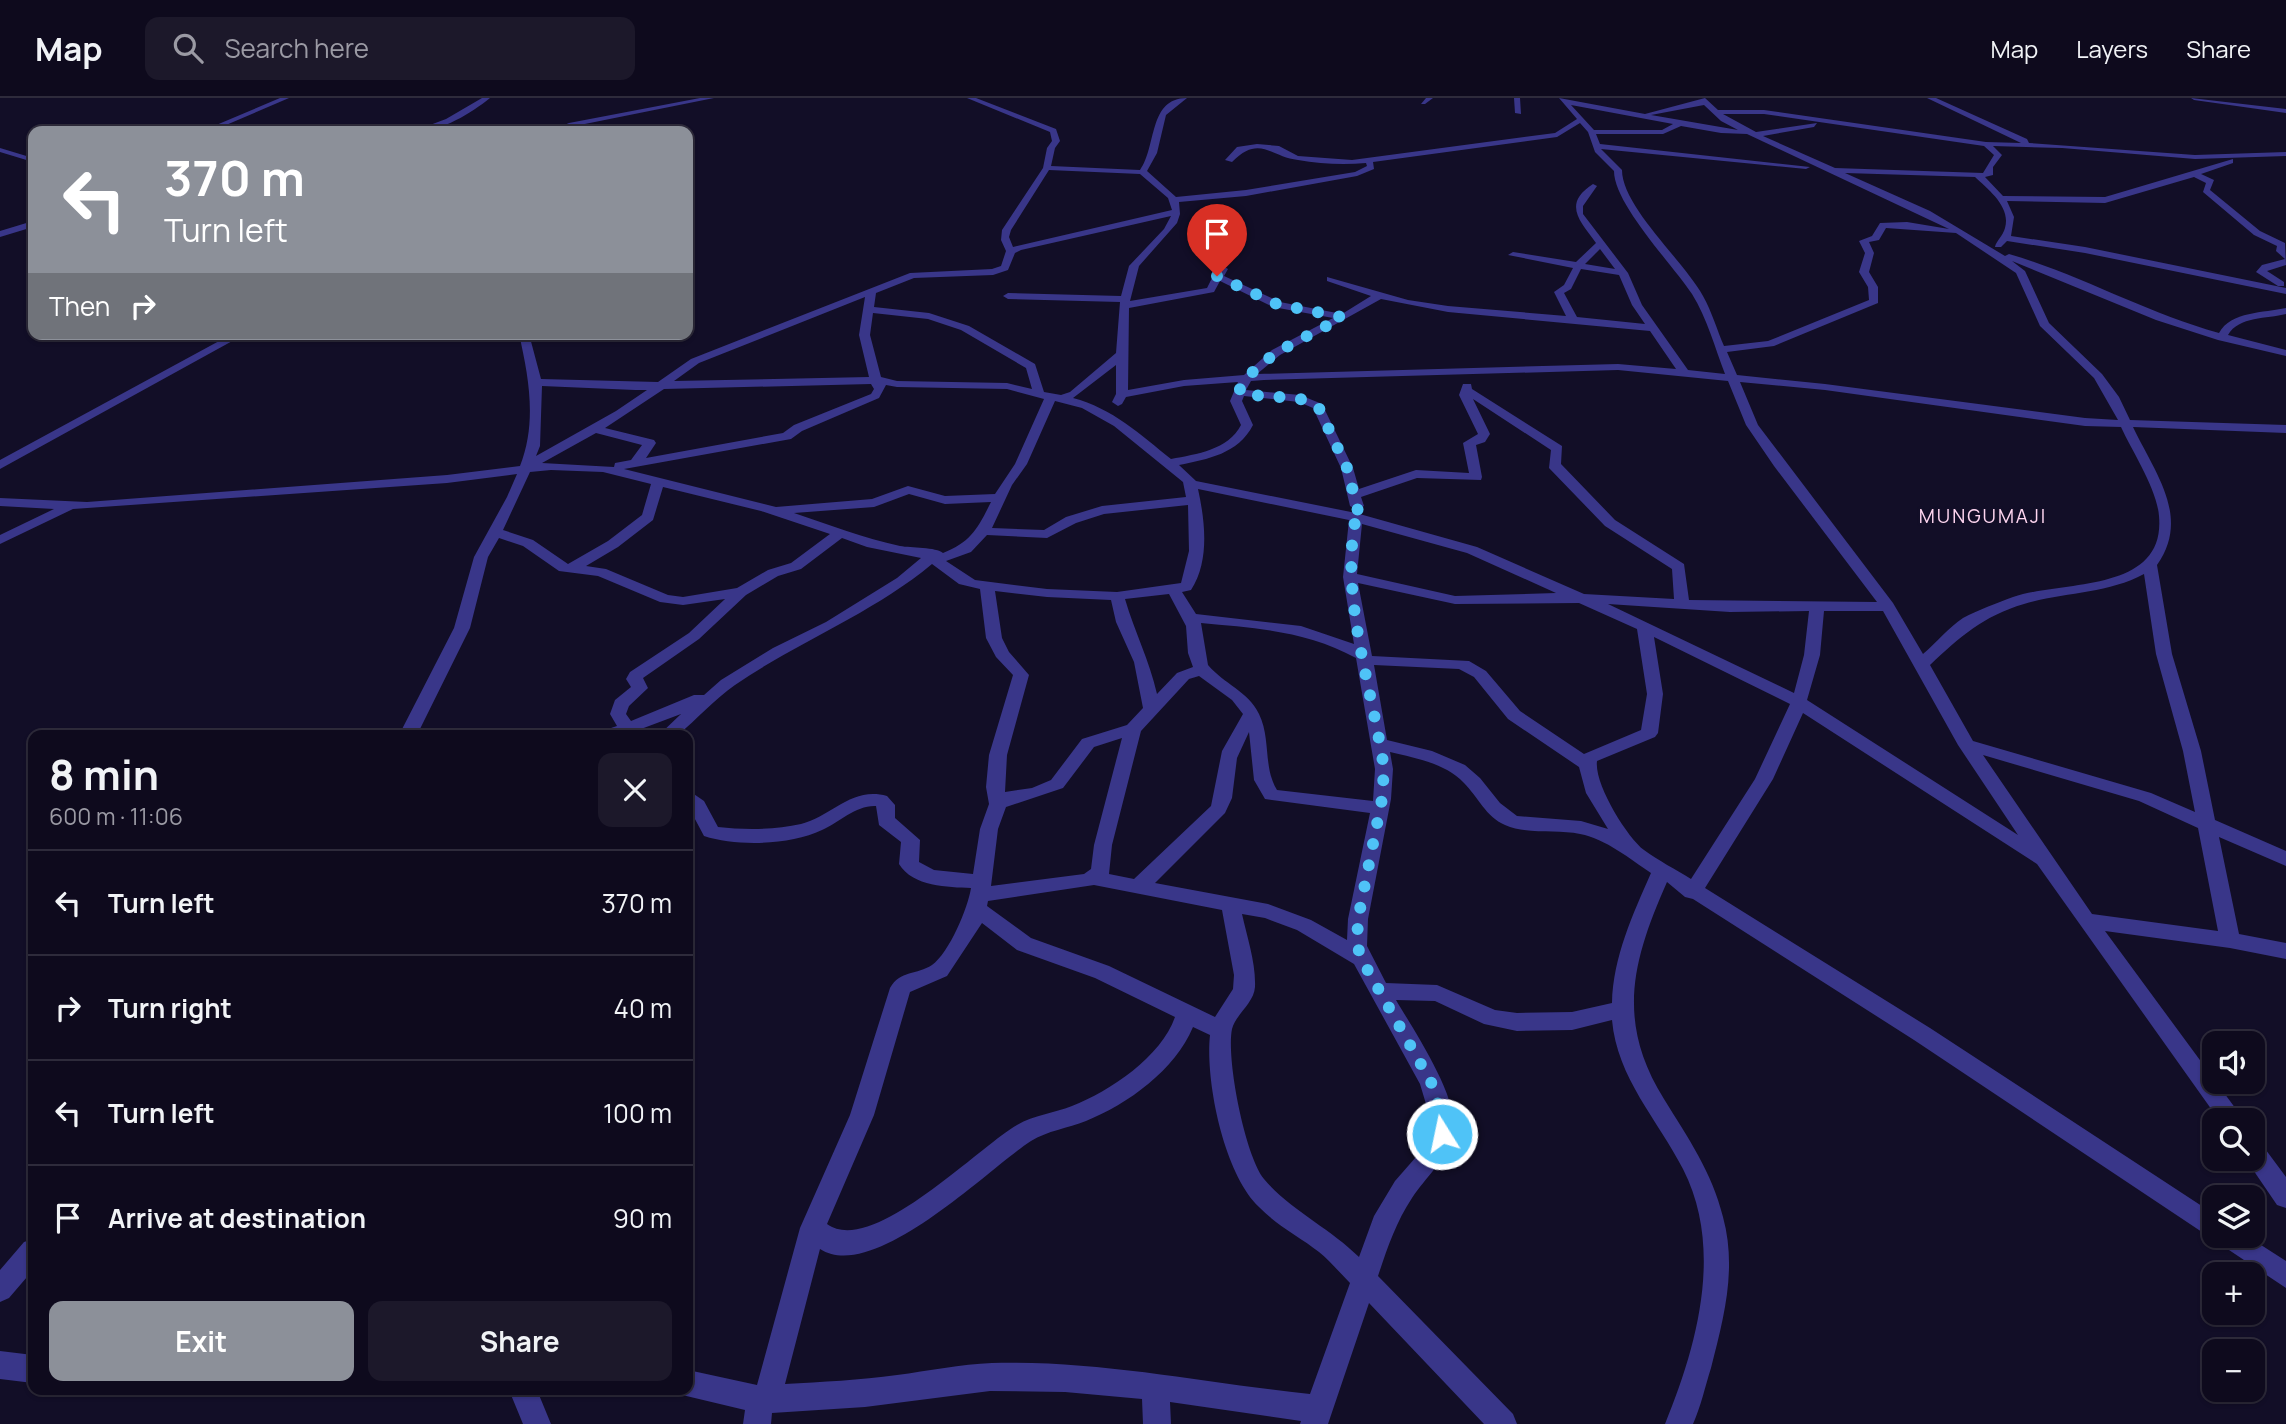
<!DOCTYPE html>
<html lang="en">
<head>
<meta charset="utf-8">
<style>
  :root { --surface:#0e0a1d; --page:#1c182a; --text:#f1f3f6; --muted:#9b9aa4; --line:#2e2b3b; --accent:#8c9099 }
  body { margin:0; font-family:Manrope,sans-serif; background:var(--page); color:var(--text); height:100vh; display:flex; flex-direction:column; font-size:26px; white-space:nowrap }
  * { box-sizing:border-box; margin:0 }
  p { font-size:23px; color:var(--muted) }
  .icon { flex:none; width:38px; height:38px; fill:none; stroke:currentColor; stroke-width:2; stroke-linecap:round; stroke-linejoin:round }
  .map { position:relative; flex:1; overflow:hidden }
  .side { position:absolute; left:28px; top:632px; width:665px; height:665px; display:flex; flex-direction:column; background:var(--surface); border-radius:14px; box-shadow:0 2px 5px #0004,0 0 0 2px var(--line) }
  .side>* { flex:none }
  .banner { position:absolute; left:28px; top:28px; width:665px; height:214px; border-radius:14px; box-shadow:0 2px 5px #0004,0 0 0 2px var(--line); background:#8c9099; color:#fff; overflow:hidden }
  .controls { position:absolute; left:2202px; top:933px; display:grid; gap:14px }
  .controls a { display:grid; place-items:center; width:63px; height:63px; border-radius:14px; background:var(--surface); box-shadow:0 2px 5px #0004,0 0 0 2px var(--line); font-size:35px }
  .pin { position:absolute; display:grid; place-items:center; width:60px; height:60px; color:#fff; margin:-72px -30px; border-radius:50% 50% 50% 0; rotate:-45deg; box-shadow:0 0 7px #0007 }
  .pin .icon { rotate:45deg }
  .me { position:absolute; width:77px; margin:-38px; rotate:350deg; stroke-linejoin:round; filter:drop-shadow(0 0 5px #0008) }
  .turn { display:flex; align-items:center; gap:24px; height:147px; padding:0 21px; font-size:32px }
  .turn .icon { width:91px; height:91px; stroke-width:2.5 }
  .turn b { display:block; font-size:49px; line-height:60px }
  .then { display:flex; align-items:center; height:66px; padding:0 21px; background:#0003; gap:14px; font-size:26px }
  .round { display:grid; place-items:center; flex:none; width:74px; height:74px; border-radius:14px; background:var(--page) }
  .summary { display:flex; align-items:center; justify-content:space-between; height:119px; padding:0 21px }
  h1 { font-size:42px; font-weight:700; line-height:52px }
  .button { display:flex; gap:14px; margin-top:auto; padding:14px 21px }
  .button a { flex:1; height:80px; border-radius:14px; background:var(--accent); color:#fff; font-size:28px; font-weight:700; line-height:80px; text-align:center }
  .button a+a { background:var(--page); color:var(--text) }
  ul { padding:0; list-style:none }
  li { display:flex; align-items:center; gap:21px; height:105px; padding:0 21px; border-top:2px solid var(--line) }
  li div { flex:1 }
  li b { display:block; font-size:26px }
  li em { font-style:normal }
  header { display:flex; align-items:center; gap:42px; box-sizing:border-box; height:98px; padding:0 35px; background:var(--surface); border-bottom:2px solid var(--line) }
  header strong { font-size:33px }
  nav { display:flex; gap:38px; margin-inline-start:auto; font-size:24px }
  .search { width:490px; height:63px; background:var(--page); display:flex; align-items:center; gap:18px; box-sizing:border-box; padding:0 24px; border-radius:14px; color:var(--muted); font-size:26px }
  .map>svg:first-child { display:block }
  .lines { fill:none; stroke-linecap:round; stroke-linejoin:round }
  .minor { fill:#393689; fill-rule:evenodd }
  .route { stroke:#4fc3f7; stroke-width:12; stroke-dasharray:0 21.6 }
  .labels { text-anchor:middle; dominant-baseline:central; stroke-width:5; stroke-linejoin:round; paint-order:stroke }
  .far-quarter-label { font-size:19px; letter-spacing:2px; fill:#ffd6f0; stroke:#120e27 }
</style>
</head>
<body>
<header>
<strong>Map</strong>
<div class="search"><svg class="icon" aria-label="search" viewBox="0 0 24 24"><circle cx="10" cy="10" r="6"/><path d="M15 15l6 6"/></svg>Search here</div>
<nav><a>Map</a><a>Layers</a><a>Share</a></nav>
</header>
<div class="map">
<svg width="2286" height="1326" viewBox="0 0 2286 1326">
  <rect width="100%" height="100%" fill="#120e27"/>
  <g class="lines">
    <!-- minor -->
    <path class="minor" d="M280 0H289L212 33H202Z
      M482 0H490C470 16 441 34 414 33L446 21Z
      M700 0H714L550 33 569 25Z
      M967 0H976L1056 31 1060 43 1055 50 1051 68 1140 72C1157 49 1148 0 1187 0L1166 17 1157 55 1147 73 1176 99 1246 92 1355 74 1367 68 1366 65C1344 67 1320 66 1298 62 1270 59 1260 36 1232 64L1225 62 1237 49 1257 46 1279 48 1298 58 1352 62 1555 35 1577 21 1559 0 1645 16 1705 0 1718 12H1764L1986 44 2021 45 1927 0H1936L2027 41 2029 45 2195 57 2286 54V58L2195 61 2062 50 1993 48 2002 57 1993 69V77L1985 79 2003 98 2105 99 2233 61V65L2201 76 2214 82 2210 92 2260 133 2285 145 2286 167 2267 173 2284 184V188H2278L2256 174 2262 167 2285 161 2276 153 2277 148 2254 137 2203 94 2206 85 2194 79 2105 105 2007 103 2014 119 2011 138 2085 149 2286 190V196L2085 155 2007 143 2001 149H1995C1996 143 2003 138 2005 130 2011 109 1989 92 1975 79L1845 75 1930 113 2005 158 2009 156C2081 177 2146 215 2219 235 2231 213 2264 215 2286 210V216C2267 221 2239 218 2228 237L2286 252V258L2218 242 2156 222 2012 163 2025 173 2049 225 2102 276 2119 299 2130 322 2286 327V335L2133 329C2155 375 2191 419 2157 467L2172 556 2201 653 2215 722 2286 753V768L2219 739 2239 836 2286 845V861L2230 850 2105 833 2244 1022H2219L2037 766 1803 615 1773 681 1705 790 1930 930 2214 1116V1138H2247L2286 1163V1190L1914 942 1693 801 1685 799 1667 784C1632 863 1616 924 1664 1001 1688 1040 1712 1074 1723 1119 1737 1171 1724 1219 1711 1270 1705 1289 1701 1308 1693 1326H1665C1697 1248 1724 1151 1683 1071 1658 1022 1617 980 1612 922L1572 932 1517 933 1484 926 1435 903 1396 902C1413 931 1463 1005 1453 1038 1445 1063 1426 1079 1412 1100 1396 1124 1387 1151 1378 1178L1513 1316 1517 1326H1484L1369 1205 1328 1326H1300L1301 1323 1170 1304 1171 1326H1143L1142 1301 1065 1294 990 1293 865 1309 772 1315 771 1326H743L745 1312 678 1296 677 1292H688V1272L757 1287 800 1130 850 1017 890 890C900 872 917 877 932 867 949 855 968 810 971 790 948 789 913 789 899 766L901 744 879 727 876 708C856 707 840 724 822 732 790 747 738 749 704 738L688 708V692L704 703 718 729C744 732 775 732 801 726 832 718 852 688 887 698L895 707V720L920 742 919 764 934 772 973 776 980 731 989 706 986 689 989 657 1013 577 996 559 986 540 980 491 959 486 932 466C872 516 799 543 735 587 715 601 697 621 678 637H659L681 616 625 637H599L602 633 617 628 610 616 615 602 631 589 626 581 630 574 689 535 725 501 683 507 660 504 598 478 559 473 523 448 499 440 488 459 470 530 417 637H399L454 530 474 459 507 399 517 376 447 385 73 411 0 446V437L54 411 0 408V400L87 404 447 377 520 368C537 325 529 280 519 236H529L541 281 658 284 691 261 910 175 992 171 1001 168 1006 153 1001 142 1002 132 1043 70 1047 50 1052 43 1050 34ZM1571 7 1673 26 1662 32H1594ZM1704 7 1721 23 1738 32 1651 17ZM1723 16H1764L1984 48 1994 57 1983 75 1835 70 1763 38 1814 29 1817 25 1756 34ZM1580 25 1588 34 1595 54 1614 73C1614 106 1672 166 1692 196 1707 220 1715 250 1725 276L1688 272 1642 207 1628 175 1583 116V108L1597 88 1593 86C1562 106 1580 123 1596 145L1576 164 1513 154 1508 157 1573 170 1564 187 1554 194 1566 218 1448 208 1408 202 1327 179V183L1371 198 1342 216 1280 204 1224 178 1228 171 1223 168 1214 176 1207 190 1130 203 1139 168 1177 125 1180 116 1179 104 1246 98 1357 78 1374 71 1373 64 1557 39ZM1681 28 1721 35 1747 36 1949 131 1907 124 1880 125 1872 138 1859 143 1865 155 1859 174 1868 189 1869 202 1768 243 1724 248C1717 232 1712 214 1703 198 1684 163 1622 109 1622 72L1601 51 1806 71 1810 69 1600 46 1596 36H1663ZM1049 72 1140 76 1168 100 1172 112 1013 149 1009 139 1011 132ZM1171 118 1164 131 1129 168 1121 198 1008 195 1003 198 1008 201 1120 204 1116 255 1070 294 1061 297 1044 294 1035 266 969 228 929 215 874 209 876 195 914 180 993 177 1008 172 1015 155 1021 152ZM1886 130 1956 135 2016 175 2040 228 2094 280 2118 322 2085 320 1825 286 1737 277 1727 254 1774 248 1878 205V189L1869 174 1874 155 1869 144 1879 142ZM1600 151 1615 171 1585 166ZM1581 171 1619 177 1632 207 1645 226 1577 219 1564 195 1571 191ZM1220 183 1273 209 1333 220 1272 252 1244 277 1184 282 1128 292 1129 210 1214 194ZM865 199 859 237 869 279 674 283 699 265ZM1381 201 1448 214 1650 233 1676 271 1618 266 1257 276 1280 257ZM873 215 928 221 961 232 1026 270 1032 291 1007 285 897 283 881 279 870 237ZM1116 267V296L1112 304 1118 308 1122 306 1126 299 1184 288 1238 284 1230 303 1241 327C1228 352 1197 356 1171 361 1141 337 1112 310 1073 300ZM1618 272 1728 283 1746 327 1774 368 1877 504 1689 502 1684 466 1615 422 1561 366 1562 348 1472 291 1471 286H1463L1459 297 1478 336 1463 345 1469 375 1416 372 1359 391 1353 370 1322 306 1300 297 1246 292 1251 283 1264 282ZM1740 284 1825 292 2085 328 2121 329C2132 353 2157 391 2159 418 2166 496 2062 482 2013 499 1997 505 1978 512 1963 520 1949 529 1936 545 1923 556L1893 505 1758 327ZM871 286 874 291 871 296 794 327 783 335 646 360 656 345 654 342 605 330 664 291ZM886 287 897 289 1007 291 1044 301 1015 366 995 396 945 398 908 388 872 401 776 409 624 371 791 341 802 333 879 300ZM542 288 635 292H647L616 313 536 358 540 348ZM1244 298 1299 304 1313 310 1341 370 1350 408 1357 412 1364 408 1361 399 1417 380 1481 382 1482 379 1476 347 1485 344 1490 336 1473 301 1551 352 1549 370 1605 428 1672 471 1674 501 1584 496 1477 449 1356 415 1196 383 1179 367C1208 361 1238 356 1253 327L1242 303ZM1055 303 1082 310 1114 328 1183 384 1186 399 1102 408 1066 419 1044 432 992 430 1012 387 1027 366ZM596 335 642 347 631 362 615 365 614 369 542 365ZM551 372 603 374 651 386 642 417 608 443 568 466 533 442 503 432 530 374ZM663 389 761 413 830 436 791 465 768 472 737 490 683 499 668 497 606 471 586 468 618 449 653 422ZM1198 391 1349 422 1343 479 1354 546 1301 528 1196 516 1182 494 1191 492C1210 463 1205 423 1198 391ZM909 396 945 406 991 404C978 430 971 444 943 455 936 449 911 450 900 448 864 440 829 427 794 415L874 409ZM1188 407 1189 453 1181 485 1117 494 1047 491 975 482 946 463 971 454 987 437 1047 440 1076 425 1104 416ZM1362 426 1467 455 1556 495 1455 498 1357 476ZM842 440 867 449 921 460 897 480 826 524 773 550 721 582 704 597H694L631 623 626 616 629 608 648 590 643 580 699 541 746 497 778 478 801 471ZM2144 476 2156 556 2183 653 2195 714 2151 695 1973 643 1930 567C1960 539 1983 518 2024 506 2064 494 2107 496 2144 476ZM1358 485 1455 506 1579 505 1637 531 1647 596 1641 632 1584 656 1520 613 1486 573 1469 563 1372 558ZM995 493 1047 499 1111 502 1116 524 1134 564 1143 610 1127 627 1082 641 1051 682 1032 690 1005 694 1007 657 1029 577 1009 554 1002 540ZM1169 496 1186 528 1188 555 1193 569 1177 575 1157 596C1149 561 1135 535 1125 501ZM1608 506 1730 514 1809 513 1804 557 1794 595ZM1824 513H1883L1958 647 2018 737 1807 602 1820 557ZM1201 525C1255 530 1307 533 1356 560L1375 671 1373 703 1277 692C1263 670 1271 640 1259 616 1248 593 1224 586 1208 567ZM1654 539 1790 606 1755 681 1691 781C1675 771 1659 763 1644 752 1627 739 1594 686 1597 663L1655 639 1658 635 1663 596ZM1374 567 1459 571 1474 579 1508 621 1579 669 1586 695 1608 731 1581 723 1517 718 1500 705 1480 680 1465 667 1432 653 1387 642ZM1199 578 1232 602 1243 616 1222 653 1211 708 1134 781 1109 776 1112 747 1141 633 1189 581ZM1249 634 1254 682 1265 701 1370 715 1348 821 1347 842 1311 822 1268 806 1155 785 1225 715 1232 700 1237 660ZM1122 640 1094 747 1091 771 1084 776 991 788 998 731 1006 709 1063 690 1094 649ZM1390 654C1415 660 1445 665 1464 685 1478 699 1486 719 1505 727 1528 737 1557 731 1580 736 1606 741 1630 761 1651 775 1633 816 1613 859 1612 905L1572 914 1517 915 1495 912 1437 887 1386 885 1367 848 1368 821 1391 701 1393 671ZM1983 657 2139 703 2198 730 2218 833 2092 816ZM1094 787 1222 812 1234 877 1233 891 1215 919 1109 868 1031 840 987 808 988 803ZM1242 816 1265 820 1297 832 1354 866 1420 986 1429 1016 1430 1036 1423 1051 1395 1083 1374 1118 1359 1159C1330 1130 1290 1112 1264 1081 1245 1057 1226 961 1232 931 1236 916 1254 905 1255 889 1256 865 1247 839 1242 816ZM982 825 1017 852 1095 880 1175 919C1161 959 1110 993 1072 1008 1054 1015 1034 1017 1017 1027 977 1050 872 1159 827 1126L874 1017 910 894 947 878ZM1193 929 1210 937C1205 983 1224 1076 1259 1109 1276 1127 1300 1139 1319 1154 1330 1163 1340 1175 1350 1185L1310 1296C1204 1285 1100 1262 992 1265 961 1266 928 1273 897 1277 860 1282 822 1284 785 1286L820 1151C874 1186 988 1071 1031 1043 1047 1033 1068 1030 1086 1023 1128 1006 1175 972 1193 929Z
      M1426 0H1433L1425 6H1421Z
      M1514 0H1520L1521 16 1515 15Z
      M2191 0 2286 11V15L2194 2Z
      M0 50 33 60V64L0 54Z
      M33 123V129L0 139V133Z
      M232 236H245L0 371V362Z
      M2252 1041 2260 1044 2286 1079V1110L2277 1107 2245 1060H2252Z
      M33 1141V1172L9 1200 0 1204V1172L24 1144Z
      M0 1253 33 1257V1285L0 1281Z
      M509 1292H537L551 1326H523Z"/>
  </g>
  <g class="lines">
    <!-- route -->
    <path class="route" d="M1217 178 1277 206 1342 219C1310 239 1256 257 1239 293 1263 303 1297 294 1318 308L1347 370 1360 421 1356 419C1339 498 1373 592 1384 671L1382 701 1358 821 1357 848 1366 869 1431 984 1441 1016 1442 1036"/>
  </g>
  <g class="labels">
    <!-- far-quarter labels -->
    <g class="far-quarter-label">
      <text x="1983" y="418">MUNGUMAJI</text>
    </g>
  </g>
</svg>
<div class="controls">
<a><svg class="icon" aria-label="sound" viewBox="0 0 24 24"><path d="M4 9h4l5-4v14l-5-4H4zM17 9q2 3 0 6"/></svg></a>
<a><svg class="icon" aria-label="search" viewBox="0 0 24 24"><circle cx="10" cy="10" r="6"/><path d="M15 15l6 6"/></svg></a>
<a><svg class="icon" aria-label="layers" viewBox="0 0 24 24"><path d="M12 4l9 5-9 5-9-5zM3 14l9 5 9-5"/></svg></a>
<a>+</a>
<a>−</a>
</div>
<div class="pin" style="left:1217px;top:178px;background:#d93025"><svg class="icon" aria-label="arrive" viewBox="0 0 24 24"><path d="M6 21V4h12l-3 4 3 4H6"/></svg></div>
<svg class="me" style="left:1442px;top:1036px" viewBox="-20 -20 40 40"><circle r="17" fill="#4fc3f7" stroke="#fff" stroke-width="3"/><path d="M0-11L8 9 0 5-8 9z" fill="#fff"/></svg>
<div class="banner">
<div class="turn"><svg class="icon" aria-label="left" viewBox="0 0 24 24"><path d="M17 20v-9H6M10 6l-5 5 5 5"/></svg><div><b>370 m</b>Turn left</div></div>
<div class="then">Then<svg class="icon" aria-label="right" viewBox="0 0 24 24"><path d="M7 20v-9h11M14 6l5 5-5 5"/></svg></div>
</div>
<section class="side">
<div class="summary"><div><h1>8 min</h1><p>600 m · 11:06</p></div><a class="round"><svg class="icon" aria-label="close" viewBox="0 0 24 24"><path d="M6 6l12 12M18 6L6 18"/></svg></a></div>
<ul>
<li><svg class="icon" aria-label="left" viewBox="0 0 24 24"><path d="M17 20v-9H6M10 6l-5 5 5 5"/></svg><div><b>Turn left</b></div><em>370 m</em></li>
<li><svg class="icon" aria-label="right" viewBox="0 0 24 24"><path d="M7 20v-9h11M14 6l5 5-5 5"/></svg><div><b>Turn right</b></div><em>40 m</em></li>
<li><svg class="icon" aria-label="left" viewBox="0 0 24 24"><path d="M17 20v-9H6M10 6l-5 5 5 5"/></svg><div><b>Turn left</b></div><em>100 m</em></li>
<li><svg class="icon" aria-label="arrive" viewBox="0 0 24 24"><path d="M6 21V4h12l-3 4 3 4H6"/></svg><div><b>Arrive at destination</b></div><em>90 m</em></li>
</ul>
<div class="button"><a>Exit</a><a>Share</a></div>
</section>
</div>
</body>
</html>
